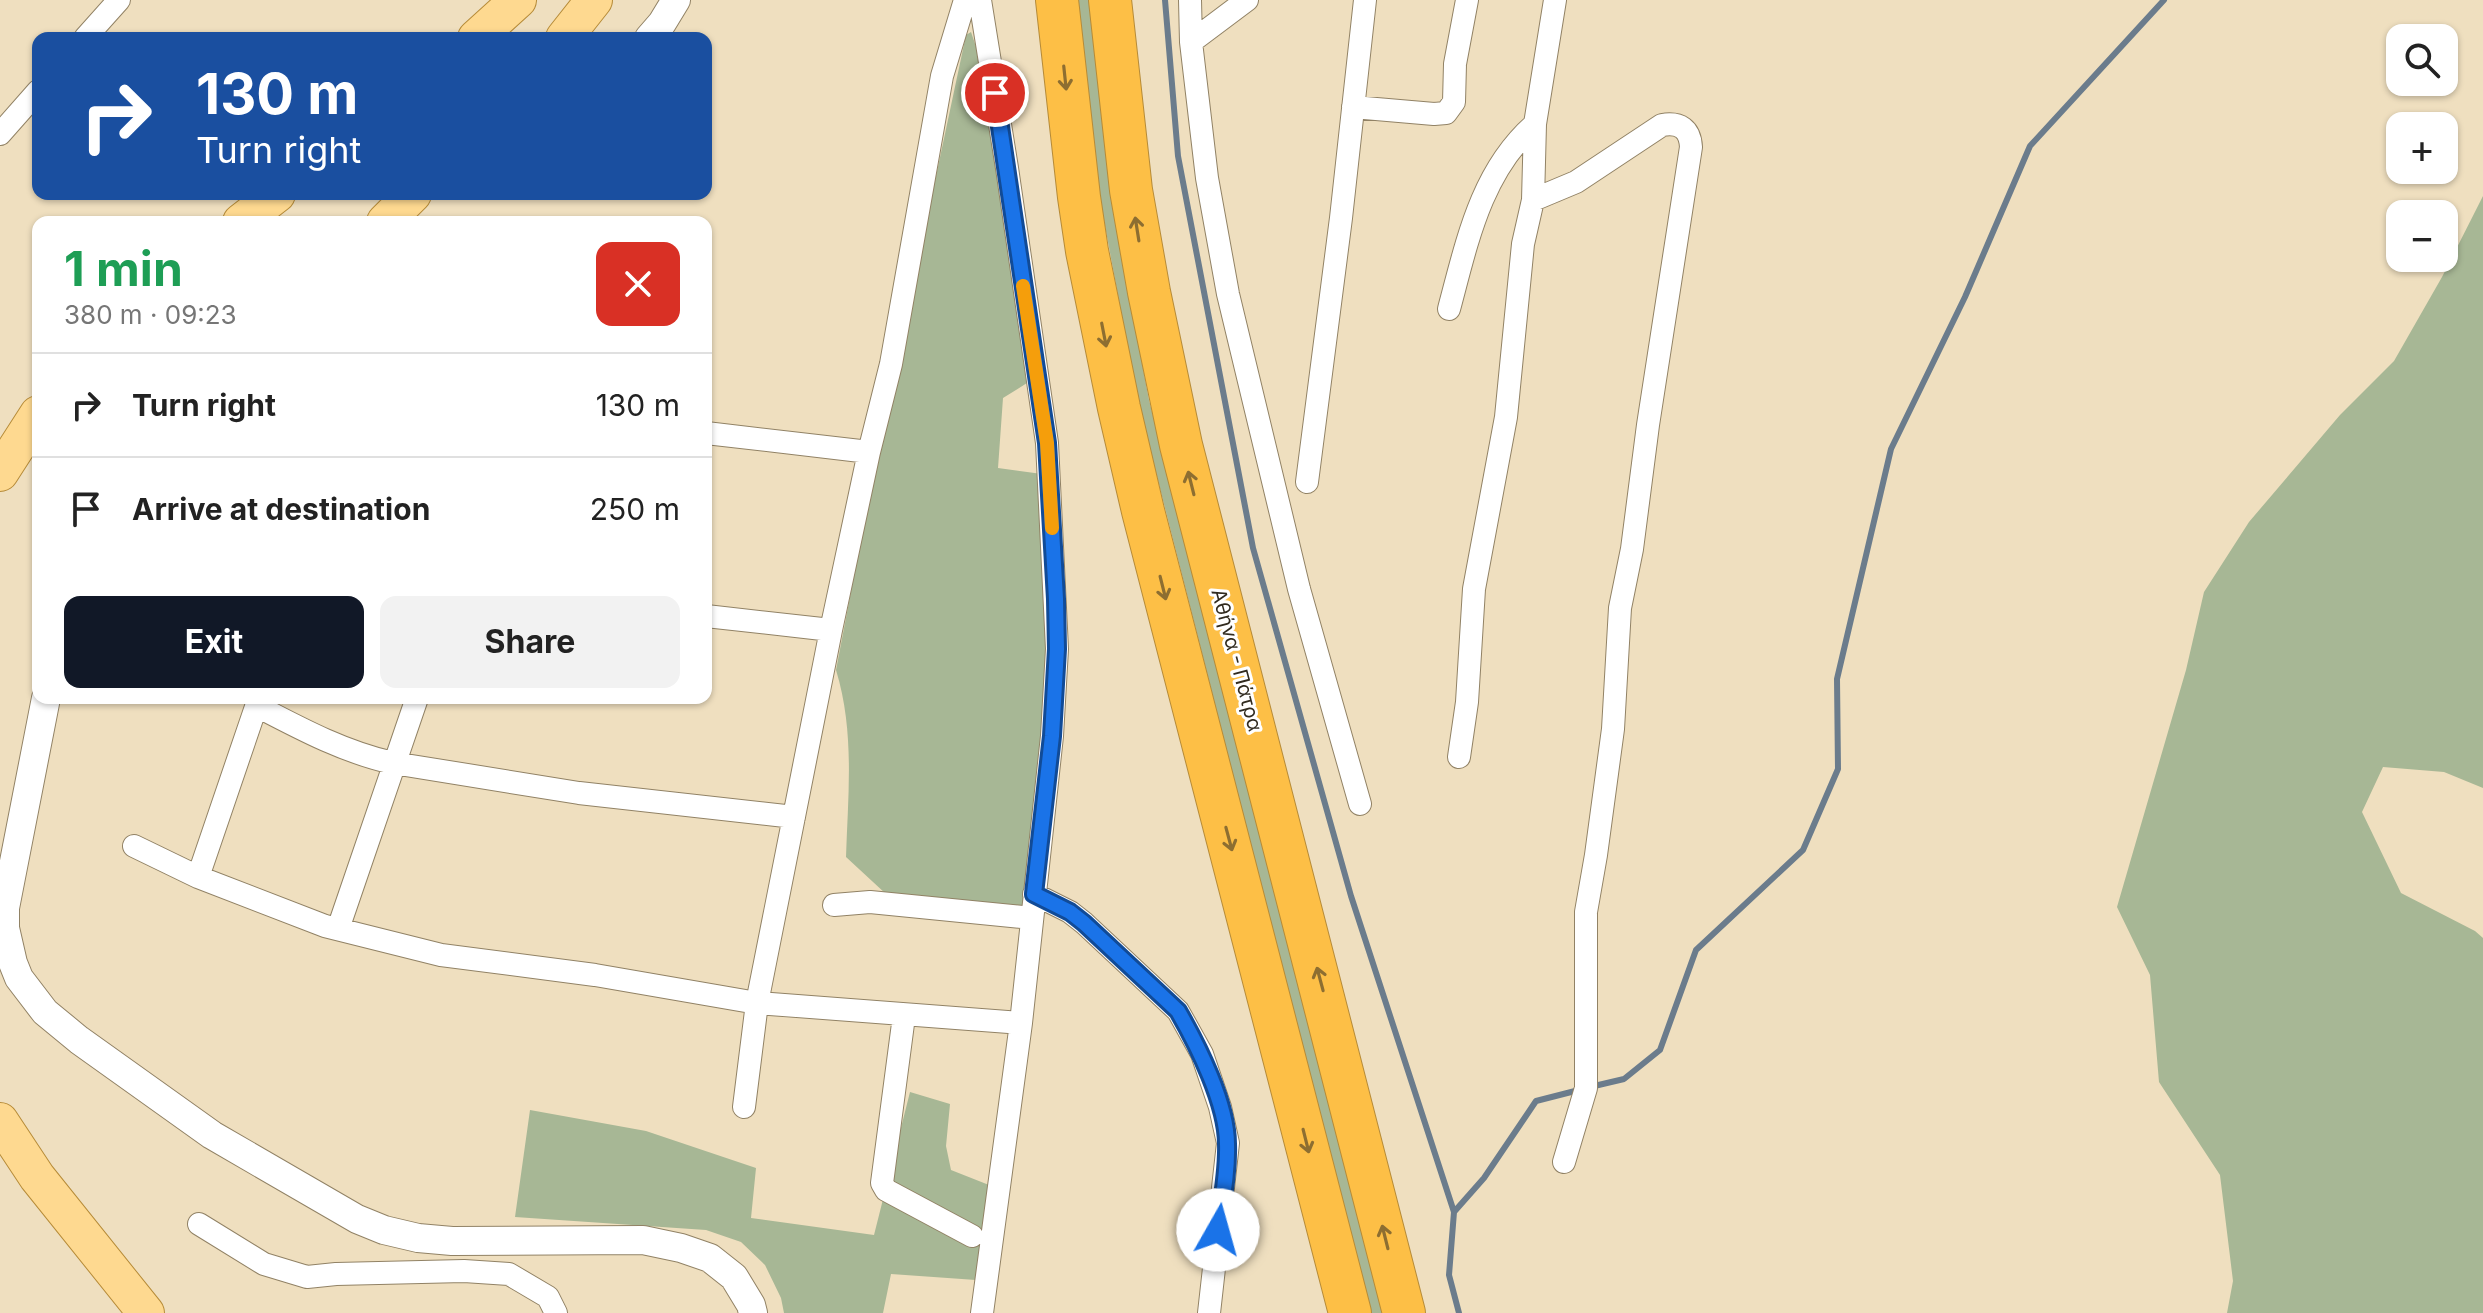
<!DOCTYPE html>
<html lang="en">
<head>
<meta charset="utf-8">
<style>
  :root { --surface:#fff; --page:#f2f2f2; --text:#222; --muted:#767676; --line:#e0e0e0; --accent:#111827 }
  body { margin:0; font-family:Inter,sans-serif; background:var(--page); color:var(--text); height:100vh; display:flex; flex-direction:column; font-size:30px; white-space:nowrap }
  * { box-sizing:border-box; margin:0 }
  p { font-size:26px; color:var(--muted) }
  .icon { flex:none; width:44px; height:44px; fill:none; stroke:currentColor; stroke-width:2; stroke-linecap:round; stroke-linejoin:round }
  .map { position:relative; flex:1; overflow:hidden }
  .panel { position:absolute; left:32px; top:216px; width:680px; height:488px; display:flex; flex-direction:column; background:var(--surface); border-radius:16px; box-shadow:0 2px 6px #0004 }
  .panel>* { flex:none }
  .banner { position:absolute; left:32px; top:32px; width:680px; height:168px; border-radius:16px; box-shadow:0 2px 6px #0004; background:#1a4fa0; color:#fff; overflow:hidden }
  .buttons { position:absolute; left:2386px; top:24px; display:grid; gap:16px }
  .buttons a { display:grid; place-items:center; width:72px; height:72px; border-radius:16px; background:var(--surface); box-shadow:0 2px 6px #0004; font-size:40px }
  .pin { position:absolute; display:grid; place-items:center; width:68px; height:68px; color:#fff; margin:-34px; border:4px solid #fff; border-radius:50%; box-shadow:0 2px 8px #0007 }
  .me { position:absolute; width:88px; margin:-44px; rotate:7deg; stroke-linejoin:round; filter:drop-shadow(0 0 6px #0008) }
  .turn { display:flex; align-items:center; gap:28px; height:168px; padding:0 32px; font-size:36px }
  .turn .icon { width:104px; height:104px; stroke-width:2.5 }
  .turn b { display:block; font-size:56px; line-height:68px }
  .round { display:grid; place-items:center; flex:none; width:84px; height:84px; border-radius:16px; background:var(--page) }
  .overview { display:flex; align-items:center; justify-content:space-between; height:136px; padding:0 32px }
  h1 { font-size:48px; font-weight:700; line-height:60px; color:#1e9e55 }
  .primary-button { display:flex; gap:16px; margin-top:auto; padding:16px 32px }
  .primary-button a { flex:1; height:92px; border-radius:16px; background:var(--accent); color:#fff; font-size:32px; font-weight:700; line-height:92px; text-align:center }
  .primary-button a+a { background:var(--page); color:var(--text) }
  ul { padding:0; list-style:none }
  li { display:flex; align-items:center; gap:24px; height:104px; padding:0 32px; border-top:2px solid var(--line) }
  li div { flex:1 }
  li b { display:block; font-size:30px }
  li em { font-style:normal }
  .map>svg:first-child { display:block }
  .green { fill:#a7b795 }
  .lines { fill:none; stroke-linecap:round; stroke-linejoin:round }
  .stream { stroke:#6b7c8c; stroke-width:6 }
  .minor-casing { stroke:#918265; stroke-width:24 }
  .tertiary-casing { stroke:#918265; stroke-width:30 }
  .primary-casing { stroke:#b68b38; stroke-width:38 }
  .motorway-casing { stroke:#b68b38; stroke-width:44 }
  .minor { stroke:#fff; stroke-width:22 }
  .tertiary { stroke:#fff; stroke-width:28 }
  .primary { stroke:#fed990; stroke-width:36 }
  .motorway { stroke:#fdbf46; stroke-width:42 }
  .oneway { stroke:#8d6e31 }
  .route-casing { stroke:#114b97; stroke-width:20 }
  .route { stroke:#1a73e8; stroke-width:14 }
  .slow { stroke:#f59e0b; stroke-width:14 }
  .labels { text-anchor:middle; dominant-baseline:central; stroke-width:6; stroke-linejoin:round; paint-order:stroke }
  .street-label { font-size:20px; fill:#312b1f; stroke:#fff }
</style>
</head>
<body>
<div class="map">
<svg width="2483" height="1313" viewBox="0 0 2483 1313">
  <rect width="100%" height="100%" fill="#efdfbf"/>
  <!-- green -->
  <path class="green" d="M1078 0H1089L1110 192 1149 400 1382 1313H1370L1138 402 1099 194Z
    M971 32 988 82 1027 383 1003 398 998 468 1042 474 1050 632 1040 788 1022 907 886 894 846 857C848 794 855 732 836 670L882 430 966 35Z
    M2483 196V788L2444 772 2383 767 2362 812 2401 893 2475 931 2483 938V1313H2227L2233 1281 2220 1175 2159 1082 2150 975 2117 907 2186 670 2204 592 2249 522 2340 415 2394 361 2442 277Z
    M910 1092 950 1104 946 1146 951 1170 989 1185 976 1280 891 1274 883 1313H784L781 1298 765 1265 741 1242 706 1230 515 1217 530 1110 646 1131 756 1168 751 1218 874 1235Z"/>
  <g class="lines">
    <!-- stream -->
    <path class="stream" d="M1165 0 1178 156 1253 548 1351 896 1454 1212 1449 1275 1459 1313
      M1590 1087 1624 1079 1660 1050 1696 950 1803 850 1838 769 1837 679 1891 449 1965 297 2030 146 2164 0
      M1454 1212 1484 1178 1536 1101 1579 1090"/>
    <defs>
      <path id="minor" d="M980 0 1007 168 1047 443 1057 649 1052 736 1021 1023 982 1313
        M1190 0 1191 42 1207 178 1228 294 1299 589 1360 804
        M85 38 119 0
        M1191 42 1247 0
        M1353 107 1434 114 1446 113 1454 102 1455 64 1467 0
        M0 134 38 91
        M1533 200 1576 182 1662 125C1680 122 1690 129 1691 147L1648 425 1632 549 1620 608 1613 729 1596 855 1586 912V1088L1564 1162
        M1449 309C1467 242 1481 171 1535 124
        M706 433 869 452
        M1307 482 1341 218 1365 0
        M706 616 831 630
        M257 706C301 729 344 752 393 763L579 793 794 817
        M1459 757 1467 702 1474 589 1506 417 1523 244 1533 200 1535 124 1555 0
        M134 846 198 877 325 926 441 955 595 975 757 1003 1021 1023
        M198 877 259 698
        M1034 894 1070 912 1084 923 1178 1011 1202 1054 1220 1107 1228 1143 1209 1313
        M834 905 870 902 1032 918
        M338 929 417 698
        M904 1016 882 1183 886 1190 972 1236
        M744 1107 757 1003 831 630 869 452 891 364 942 76 965 0
        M199 1224 264 1264 307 1277 336 1274 464 1271 509 1274 548 1297 556 1313"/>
      <path id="tertiary" d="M649 38 662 23 676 0
        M46 698 5 908V928L13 963 19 978 45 1012 79 1040 212 1135 357 1219 384 1230 418 1238 452 1241 643 1240 681 1248 710 1258 734 1277 751 1305 753 1313"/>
      <path id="primary" d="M476 38 518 0
        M564 38 594 0
        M241 222 277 194
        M385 222 413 194
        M0 473 38 414
        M0 1121 37 1177 146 1313"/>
      <path id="motorway" d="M1057 0 1079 197 1087 251 1119 408 1143 511 1350 1313
        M1110 0 1131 190 1149 292 1181 445 1404 1313"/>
    </defs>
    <!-- minor casing -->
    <use href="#minor" class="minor-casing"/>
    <!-- tertiary casing -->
    <use href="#tertiary" class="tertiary-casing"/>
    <!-- primary casing -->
    <use href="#primary" class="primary-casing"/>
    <!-- motorway casing -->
    <use href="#motorway" class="motorway-casing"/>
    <!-- minor -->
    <use href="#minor" class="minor"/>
    <!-- tertiary -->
    <use href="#tertiary" class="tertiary"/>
    <!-- primary -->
    <use href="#primary" class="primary"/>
    <!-- motorway -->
    <use href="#motorway" class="motorway"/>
  </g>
  <!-- one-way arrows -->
  <defs><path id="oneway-shaft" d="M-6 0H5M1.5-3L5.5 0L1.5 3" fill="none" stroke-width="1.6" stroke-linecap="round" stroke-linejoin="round" transform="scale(2)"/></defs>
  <g class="oneway">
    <use href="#oneway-shaft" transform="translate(1065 78) rotate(84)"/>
    <use href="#oneway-shaft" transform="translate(1137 229) rotate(-99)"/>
    <use href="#oneway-shaft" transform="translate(1104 335) rotate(79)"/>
    <use href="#oneway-shaft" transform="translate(1191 483) rotate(-104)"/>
    <use href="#oneway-shaft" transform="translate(1163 588) rotate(76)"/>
    <use href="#oneway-shaft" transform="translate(1229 839) rotate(75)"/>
    <use href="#oneway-shaft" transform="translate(1320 979) rotate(-105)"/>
    <use href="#oneway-shaft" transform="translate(1306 1141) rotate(76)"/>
    <use href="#oneway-shaft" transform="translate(1385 1237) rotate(-104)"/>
  </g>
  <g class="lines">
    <defs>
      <path id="route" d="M995 93 1047 443 1056 599 1057 649 1052 736 1034 894 1070 912 1084 923 1178 1011C1198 1046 1227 1104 1227 1144 1228 1172 1222 1202 1218 1230"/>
    </defs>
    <!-- route casing -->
    <use href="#route" class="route-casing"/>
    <!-- route -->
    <use href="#route" class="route"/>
    <!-- slow -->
    <path class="slow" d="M1023 286 1047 443 1052 528"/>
  </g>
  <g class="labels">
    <!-- street labels -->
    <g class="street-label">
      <text transform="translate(1237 660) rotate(75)">Αθήνα - Πάτρα</text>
    </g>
  </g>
</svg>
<div class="buttons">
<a><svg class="icon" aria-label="search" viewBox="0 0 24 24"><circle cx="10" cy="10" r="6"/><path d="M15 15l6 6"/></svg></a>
<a>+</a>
<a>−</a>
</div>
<div class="pin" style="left:995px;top:93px;background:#d93025"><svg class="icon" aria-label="arrive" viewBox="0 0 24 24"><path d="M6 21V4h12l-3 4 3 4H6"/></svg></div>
<svg class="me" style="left:1218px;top:1230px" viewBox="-20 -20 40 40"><circle r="19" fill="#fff"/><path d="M0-13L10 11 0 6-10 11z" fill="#1a73e8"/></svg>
<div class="banner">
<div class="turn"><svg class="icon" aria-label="right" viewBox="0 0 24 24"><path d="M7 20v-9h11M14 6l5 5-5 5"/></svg><div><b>130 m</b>Turn right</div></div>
</div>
<section class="panel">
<div class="overview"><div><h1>1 min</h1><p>380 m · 09:23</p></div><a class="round" style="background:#d93025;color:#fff"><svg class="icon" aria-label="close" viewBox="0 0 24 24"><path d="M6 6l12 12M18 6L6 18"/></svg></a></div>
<ul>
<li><svg class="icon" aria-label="right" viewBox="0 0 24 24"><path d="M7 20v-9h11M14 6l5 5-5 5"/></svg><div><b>Turn right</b></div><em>130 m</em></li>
<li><svg class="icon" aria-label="arrive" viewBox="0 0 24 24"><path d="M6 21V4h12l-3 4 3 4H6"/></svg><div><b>Arrive at destination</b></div><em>250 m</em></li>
</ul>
<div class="primary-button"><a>Exit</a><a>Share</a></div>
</section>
</div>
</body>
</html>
